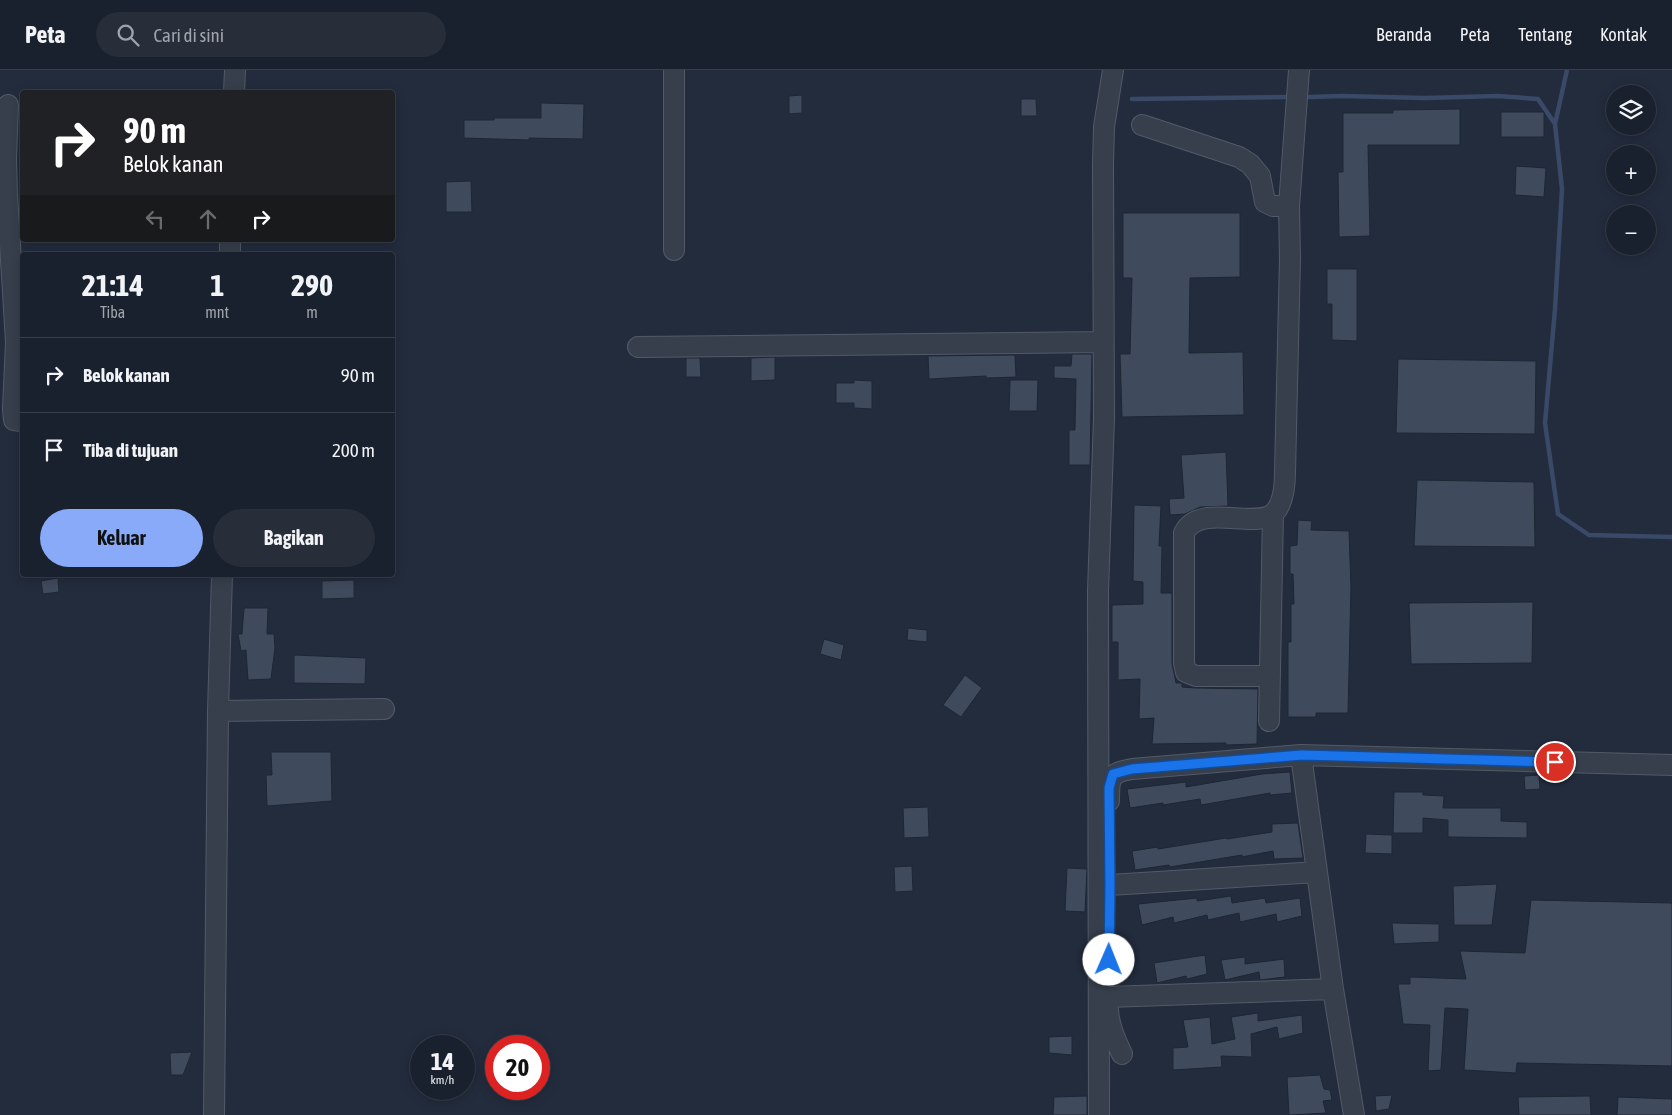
<!DOCTYPE html>
<html lang="id">
<head>
<meta charset="utf-8">
<style>
  :root { --surface:#1a212e; --page:#272e3a; --text:#f1f3f6; --muted:#9fa3aa; --line:#383e4a; --accent:#88aaf8 }
  body { margin:0; font-family:"Asap Condensed",sans-serif; background:var(--page); color:var(--text); height:100vh; display:flex; flex-direction:column; font-size:19px; white-space:nowrap }
  * { box-sizing:border-box; margin:0 }
  p { font-size:16px; color:var(--muted) }
  .icon { flex:none; width:28px; height:28px; fill:none; stroke:currentColor; stroke-width:2; stroke-linecap:round; stroke-linejoin:round }
  .map { position:relative; flex:1; overflow:hidden }
  .sheet { position:absolute; left:20px; top:182px; width:375px; height:325px; display:flex; flex-direction:column; background:var(--surface); border-radius:5px; box-shadow:0 2px 12px #0003,0 0 0 1px var(--line) }
  .sheet>* { flex:none }
  .top-card { position:absolute; left:20px; top:20px; width:375px; height:152px; border-radius:5px; box-shadow:0 2px 12px #0003,0 0 0 1px var(--line); background:#202124; color:#fff; overflow:hidden }
  .controls { position:absolute; left:1606px; top:15px; display:grid; gap:10px }
  .controls a { display:grid; place-items:center; width:50px; height:50px; border-radius:50%; background:var(--surface); box-shadow:0 2px 12px #0003,0 0 0 1px var(--line); font-size:25px }
  .speed { position:absolute; left:410px; top:965px; display:flex; gap:10px; font-size:25px; font-weight:700; text-align:center }
  .speed>* { display:grid; place-content:center; width:65px; height:65px; border-radius:50%; background:var(--surface); box-shadow:0 2px 12px #0003,0 0 0 1px var(--line); line-height:1 }
  .speed small { font-size:12px; font-weight:400 }
  .speed .limit { border:8px solid #d22; background:#fff; color:#111 }
  .pin { position:absolute; display:grid; place-items:center; width:42px; height:42px; color:#fff; margin:-21px; border:2px solid #fff; border-radius:50%; box-shadow:0 1px 5px #0007 }
  .me { position:absolute; width:55px; margin:-28px; rotate:1deg; stroke-linejoin:round; filter:drop-shadow(0 0 4px #0008) }
  .turn { display:flex; align-items:center; gap:18px; height:105px; padding:0 20px; font-size:22px }
  .turn .icon { width:65px; height:65px; stroke-width:2.5 }
  .turn b { display:block; font-size:35px; line-height:42px }
  .lanes { display:flex; align-items:center; height:48px; padding:0 20px; background:#0003; justify-content:center; gap:25px; direction:ltr }
  .lanes .off { opacity:.35 }
  .eta { display:flex; justify-content:space-evenly; align-items:center; height:85px; text-align:center }
  .eta b { font-size:30px; font-weight:700; line-height:35px }
  .cta { display:flex; gap:10px; margin-top:auto; padding:10px 20px }
  .cta a { flex:1; height:58px; border-radius:30px; background:var(--accent); color:#111; font-size:20px; font-weight:700; line-height:58px; text-align:center }
  .cta a+a { background:var(--page); color:var(--text) }
  ul { padding:0; list-style:none }
  li { display:flex; align-items:center; gap:15px; height:75px; padding:0 20px; border-top:1px solid var(--line) }
  li div { flex:1 }
  li b { display:block; font-size:19px }
  li em { font-style:normal }
  header { display:flex; align-items:center; gap:30px; box-sizing:border-box; height:70px; padding:0 25px; background:var(--surface); border-bottom:1px solid var(--line) }
  header strong { font-size:24px }
  nav { display:flex; gap:28px; margin-inline-start:auto; font-size:18px }
  .search { width:350px; height:45px; background:var(--page); display:flex; align-items:center; gap:12px; box-sizing:border-box; padding:0 18px; border-radius:28px; color:var(--muted); font-size:19px }
  .map>svg:first-child { display:block }
  .lines { fill:none; stroke-linecap:round; stroke-linejoin:round }
  .stream { stroke:#394967; stroke-width:4.5 }
  .building { fill:#3f4a5c; stroke:#1e2634 }
  .minor-casing { stroke:#525a68; stroke-width:22 }
  .minor { stroke:#373f4d; stroke-width:20 }
  .route-casing { stroke:#114b97; stroke-width:12 }
  .route { stroke:#1a73e8; stroke-width:9 }
</style>
</head>
<body>
<header>
<strong>Peta</strong>
<div class="search"><svg class="icon" aria-label="search" viewBox="0 0 24 24"><circle cx="10" cy="10" r="6"/><path d="M15 15l6 6"/></svg>Cari di sini</div>
<nav><a>Beranda</a><a>Peta</a><a>Tentang</a><a>Kontak</a></nav>
</header>
<div class="map">
<svg width="1672" height="1045" viewBox="0 0 1672 1045">
  <rect width="100%" height="100%" fill="#232c3d"/>
  <g class="lines">
    <!-- stream -->
    <path class="stream" d="M1309 27 1342 26 1425 28 1498 26 1538 29 1555 54 1562 119 1555 239 1545 353 1558 444 1589 465 1672 467
      M1132 29 1285 27
      M1555 54 1567 0"/>
  </g>
  <!-- building -->
  <path class="building" d="M802 25V43L789 44V26Z
    M1021 29H1036L1037 46H1021Z
    M541 33 584 34 583 69 529 68V70L464 68V50H494V48H541Z
    M1460 39V75H1368L1370 166 1339 167 1338 102H1343V43H1393V40Z
    M1501 42H1544V67H1501Z
    M1516 96 1546 98 1544 127 1515 125Z
    M471 111 472 142H446V112Z
    M1123 143H1240V207L1190 208 1189 283 1243 282 1244 345 1122 347 1120 284H1130L1132 208H1123Z
    M1327 199H1357V271L1332 270V234H1327Z
    M1072 284H1092L1090 395H1069V360H1075L1076 309 1054 308V296H1071Z
    M1015 285 1016 307 986 308V306L929 309 928 286Z
    M775 287V310L751 311V288Z
    M686 288H700L701 307H686Z
    M1398 289 1536 291 1535 364 1396 363Z
    M854 310 872 311V339L854 338V333H836V313H854Z
    M1010 310H1038L1037 341H1009Z
    M1226 382 1228 436 1200 437 1185 444 1170 445 1169 429 1184 428 1181 385Z
    M1417 410 1534 412 1535 477 1414 476Z
    M1134 435 1161 436 1159 476H1162L1161 523H1172V593L1176 613H1182V617L1196 618 1258 619 1257 674 1226 675V673L1152 674 1154 648 1139 649 1140 609 1118 610V572H1112V535L1143 534V512L1133 511Z
    M1298 450 1312 451 1311 460 1349 461 1351 517 1348 643H1316V647H1288V572H1291V534H1294L1293 504H1290V476L1297 475Z
    M58 508 59 522 43 524 41 511Z
    M354 510V528L322 529V511Z
    M1533 532 1532 593 1411 594 1409 533Z
    M244 538H268L267 564H274L275 578 271 609 248 610 246 580 241 581 238 564H242Z
    M908 558 927 560V572L907 570Z
    M824 569 844 575 841 590 820 584Z
    M294 585 366 588 365 614 294 613Z
    M965 605 982 618 961 647 943 635Z
    M271 682H331L332 731 267 736 266 705H272Z
    M1290 702 1292 723 1270 725V723L1201 735 1200 729 1163 735V733L1130 738 1127 719 1186 712V717L1262 704Z
    M1539 705 1540 719 1525 720 1524 706Z
    M1394 722H1423V725L1444 726 1443 738H1501V751L1527 752V768L1448 767V750L1423 748V763H1393Z
    M928 737 929 767 904 768 903 738Z
    M1298 753 1303 788 1274 789 1273 781 1242 787V785L1170 797 1169 795 1135 800 1132 781 1158 777V779L1226 768 1227 769 1272 762V754Z
    M1366 764 1392 765V784L1365 783Z
    M912 796 913 821 895 822 894 797Z
    M1067 798 1087 799 1085 842 1065 841Z
    M1497 814 1492 855H1454L1453 816Z
    M1231 826 1232 833 1265 828 1266 833 1300 828 1302 846 1277 852 1276 844 1240 852 1239 843 1208 850 1207 845 1174 853 1173 847 1142 855 1138 834 1197 828V831Z
    M1531 830 1672 833V996L1517 993 1516 1003 1464 1000 1468 939 1445 938 1441 1000 1428 1001 1430 955 1403 954 1398 914H1410V907L1466 909 1460 881 1525 883Z
    M1392 853 1439 854V872L1394 874Z
    M1205 885 1207 904 1187 909 1186 906 1157 913 1154 893Z
    M1245 887V894L1284 889 1285 907 1260 910 1259 902 1225 910 1221 890Z
    M1258 943V951L1302 945 1303 963 1279 969 1277 957 1251 964 1252 987 1221 986 1222 997 1173 1000V978L1188 977 1183 950 1210 947 1212 974 1235 969 1231 947Z
    M1072 966V985L1049 983V967Z
    M192 982 183 1005H171L170 983Z
    M1320 1005 1324 1019 1330 1020 1332 1030 1323 1031 1326 1043 1289 1045 1287 1007Z
    M1392 1025 1389 1039 1376 1041 1375 1026Z
    M1087 1026V1045H1053L1054 1027Z
    M1590 1026 1591 1045H1519L1518 1027Z
    M1618 1027 1672 1029V1045H1617Z"/>
  <g class="lines">
    <defs>
      <path id="minor" d="M674 0V180
        M234 22 235 0
        M1142 55 1239 87 1250 94 1260 106 1265 132 1273 136H1289L1290 188 1285 402C1285 415 1284 433 1274 443 1256 460 1199 432 1184 463V593L1186 602 1196 606H1270
        M7 125 16 272 13 339 14 350 22 351
        M1 135 3 134 7 125 6 89 8 35
        M1289 136 1299 0
        M230 185V170
        M638 277 1103 272
        M218 641 384 639
        M1269 651 1273 444
        M1301 685 1333 919 1354 1045
        M1109 731C1109 708 1109 703 1132 699L1301 685 1672 695
        M1110 815 1317 802
        M1108 927 1333 919
        M1108 940C1109 956 1115 969 1122 984
        M214 1045 218 641 222 505
        M1099 1045 1098 521 1104 348 1103 95 1104 57 1113 0"/>
    </defs>
    <!-- minor casing -->
    <use href="#minor" class="minor-casing"/>
    <!-- minor -->
    <use href="#minor" class="minor"/>
  </g>
  <g class="lines">
    <defs>
      <path id="route" d="M1109 890 1110 815 1109 718 1113 704 1132 699 1302 685 1555 692"/>
    </defs>
    <!-- route casing -->
    <use href="#route" class="route-casing"/>
    <!-- route -->
    <use href="#route" class="route"/>
  </g>
</svg>
<div class="controls">
<a><svg class="icon" aria-label="layers" viewBox="0 0 24 24"><path d="M12 4l9 5-9 5-9-5zM3 14l9 5 9-5"/></svg></a>
<a>+</a>
<a>−</a>
</div>
<div class="speed"><div>14<small>km/h</small></div><div class="limit">20</div></div>
<div class="pin" style="left:1555px;top:692px;background:#d93025"><svg class="icon" aria-label="arrive" viewBox="0 0 24 24"><path d="M6 21V4h12l-3 4 3 4H6"/></svg></div>
<svg class="me" style="left:1109px;top:890px" viewBox="-20 -20 40 40"><circle r="19" fill="#fff"/><path d="M0-13L10 11 0 6-10 11z" fill="#1a73e8"/></svg>
<div class="top-card">
<div class="turn"><svg class="icon" aria-label="right" viewBox="0 0 24 24"><path d="M7 20v-9h11M14 6l5 5-5 5"/></svg><div><b>90 m</b>Belok kanan</div></div>
<div class="lanes"><svg class="icon off" aria-label="left" viewBox="0 0 24 24"><path d="M17 20v-9H6M10 6l-5 5 5 5"/></svg><svg class="icon off" aria-label="ahead" viewBox="0 0 24 24"><path d="M12 20V5M6 11l6-6 6 6"/></svg><svg class="icon" aria-label="right" viewBox="0 0 24 24"><path d="M7 20v-9h11M14 6l5 5-5 5"/></svg></div>
</div>
<section class="sheet">
<div class="eta">
<div><b>21:14</b><p>Tiba</p></div>
<div><b>1</b><p>mnt</p></div>
<div><b>290</b><p>m</p></div>
</div>
<ul>
<li><svg class="icon" aria-label="right" viewBox="0 0 24 24"><path d="M7 20v-9h11M14 6l5 5-5 5"/></svg><div><b>Belok kanan</b></div><em>90 m</em></li>
<li><svg class="icon" aria-label="arrive" viewBox="0 0 24 24"><path d="M6 21V4h12l-3 4 3 4H6"/></svg><div><b>Tiba di tujuan</b></div><em>200 m</em></li>
</ul>
<div class="cta"><a>Keluar</a><a>Bagikan</a></div>
</section>
</div>
</body>
</html>
